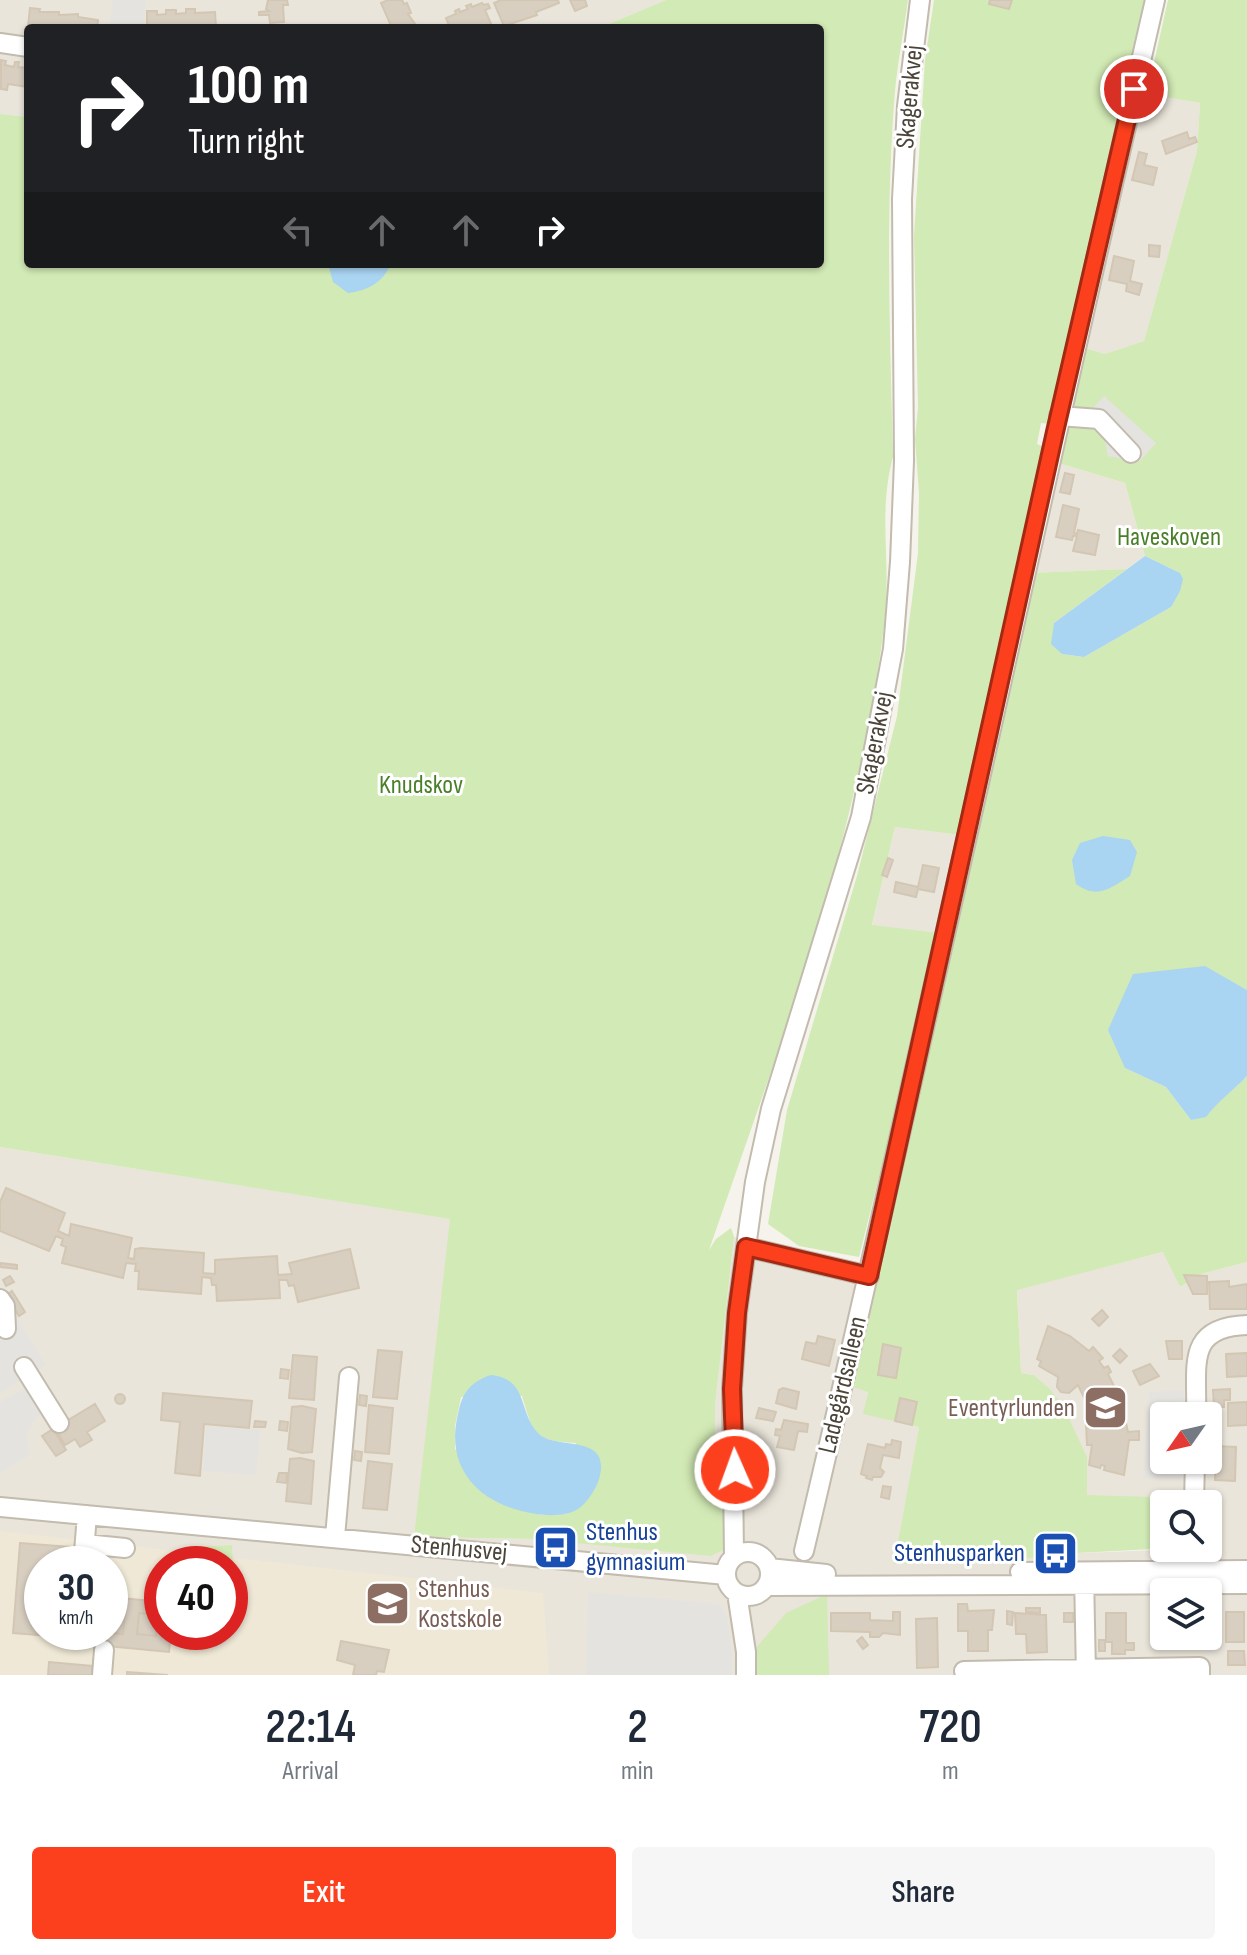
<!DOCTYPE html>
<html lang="en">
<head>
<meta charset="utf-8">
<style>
  :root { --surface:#fff; --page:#f6f6f7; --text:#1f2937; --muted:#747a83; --accent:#fc3f1d }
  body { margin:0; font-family:"Sofia Sans Condensed",sans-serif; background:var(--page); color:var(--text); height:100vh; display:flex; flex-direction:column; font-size:30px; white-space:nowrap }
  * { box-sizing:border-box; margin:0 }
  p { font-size:26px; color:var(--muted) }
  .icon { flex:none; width:44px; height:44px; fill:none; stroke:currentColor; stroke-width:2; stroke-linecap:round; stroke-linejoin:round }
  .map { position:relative; height:1675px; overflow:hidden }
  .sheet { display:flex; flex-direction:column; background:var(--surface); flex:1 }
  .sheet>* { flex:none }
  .top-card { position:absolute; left:24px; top:24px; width:800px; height:244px; border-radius:8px; box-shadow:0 2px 6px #0004; background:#202124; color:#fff; overflow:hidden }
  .needle { width:52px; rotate:236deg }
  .fabs { position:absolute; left:1150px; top:1402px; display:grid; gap:16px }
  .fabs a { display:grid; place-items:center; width:72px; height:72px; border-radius:8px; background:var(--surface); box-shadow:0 2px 6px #0004; font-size:40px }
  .speed { position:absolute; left:24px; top:1546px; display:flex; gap:16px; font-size:40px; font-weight:700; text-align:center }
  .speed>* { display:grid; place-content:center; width:104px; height:104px; border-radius:50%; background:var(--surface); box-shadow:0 2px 6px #0004; line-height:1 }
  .speed small { font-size:20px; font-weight:400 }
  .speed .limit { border:12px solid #d22; background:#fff; color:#111 }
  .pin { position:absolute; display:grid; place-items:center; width:68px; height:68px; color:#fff; margin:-34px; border:4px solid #fff; border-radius:50%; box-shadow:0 2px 8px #0007 }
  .me { position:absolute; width:88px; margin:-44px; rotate:358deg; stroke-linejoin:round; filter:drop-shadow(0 0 6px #0008) }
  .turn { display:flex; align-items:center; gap:28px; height:168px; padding:0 32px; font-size:36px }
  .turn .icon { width:104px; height:104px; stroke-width:2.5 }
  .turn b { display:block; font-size:56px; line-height:68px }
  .lanes { display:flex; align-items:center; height:76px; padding:0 32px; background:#0003; justify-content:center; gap:40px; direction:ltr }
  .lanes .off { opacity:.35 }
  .eta { display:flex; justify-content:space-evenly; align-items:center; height:136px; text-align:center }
  .eta b { font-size:48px; font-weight:600; line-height:56px }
  .cta { display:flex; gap:16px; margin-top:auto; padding:16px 32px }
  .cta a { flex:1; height:92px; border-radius:8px; background:var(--accent); color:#fff; font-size:32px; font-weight:600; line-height:92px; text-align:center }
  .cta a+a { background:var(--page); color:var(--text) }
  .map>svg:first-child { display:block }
  .residential { fill:#eae5da; fill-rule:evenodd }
  .education { fill:#efe8d6; fill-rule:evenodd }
  .green { fill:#d2eab5; fill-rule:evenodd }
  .parking { fill:#e5e3e0 }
  .water { fill:#a9d4f2 }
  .building { fill:#d8cfc1; stroke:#d3c7b4; stroke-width:2; fill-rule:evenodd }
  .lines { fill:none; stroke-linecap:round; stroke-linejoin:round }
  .minor-casing { stroke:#c2bbae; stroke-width:22 }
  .minor { stroke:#fff; stroke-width:18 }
  .route-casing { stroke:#a42913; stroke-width:20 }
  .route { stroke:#fc3f1d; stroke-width:14 }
  .labels { text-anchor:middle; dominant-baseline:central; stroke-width:6; stroke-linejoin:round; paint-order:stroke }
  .street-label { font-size:26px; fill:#4b4439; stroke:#fff }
  .park-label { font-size:26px; fill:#4a7f2a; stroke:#fff }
  .education-label { font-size:26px; fill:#785e54; stroke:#fff; text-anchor:end }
  .transit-label { font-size:26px; fill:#164399; stroke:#fff; text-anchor:start }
</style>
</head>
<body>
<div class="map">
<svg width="1247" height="1675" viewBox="0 0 1247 1675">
  <rect width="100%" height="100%" fill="#f6f3ec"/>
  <!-- residential -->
  <path class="residential" d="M0 0H666L599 28H28V117L0 114Z
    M1136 92 1200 103 1197 151 1144 341 1105 354 1081 347Z
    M1055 462 1125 483 1145 556 1127 569 1030 573Z
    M895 827 961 835 940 933 872 926Z
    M0 1147 451 1219 415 1537 534 1539 727 1503 715 1460V1405L734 1237 875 1271 868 1391 864 1413 919 1427 895 1563 1012 1561 1057 1554 1208 1548V1504H1184L1183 1498 1086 1496 1087 1457 1050 1389 1034 1375 1021 1373 1017 1289 1164 1252 1180 1287 1201 1274 1247 1262V1675H0ZM1164 1416H1208V1460H1164ZM42 1564H110V1632H42ZM162 1564H230V1632H162ZM1164 1592H1208V1636H1164Z"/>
  <!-- education -->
  <path class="education" d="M0 1531 543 1593 549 1675H0ZM42 1564H110V1632H42ZM162 1564H230V1632H162Z"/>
  <!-- green -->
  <path class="green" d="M666 0H908C904 30 898 60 895 91 885 213 890 335 893 457 879 509 889 551 886 602 884 635 878 671 872 704 839 892 771 1070 709 1250L716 1239 731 1228 734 1237 715 1405V1459L727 1503 725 1549 711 1556 534 1539 414 1537 450 1219 0 1147V114L28 117V264H820V28H599ZM522 1396C534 1435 533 1440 576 1443L578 1508 565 1514 540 1515 455 1449V1426L461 1397Z
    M934 0H1149L1051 424 1041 423 1037 444 1047 448 961 835 895 827 872 925 940 933 859 1257 799 1246 768 1224 787 1110 857 876 897 716 918 553 919 493 915 439 918 407 914 236 925 60Z
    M1168 0H1247V990L1204 966 1125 1068 1166 1087 1191 1120 1206 1116C1218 1101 1233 1091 1247 1076V1262L1201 1274 1180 1287 1163 1252 1017 1290 1021 1373 1034 1375 1050 1389 1064 1408 1087 1457V1495L1184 1498V1504H1164V1548H1172L1057 1554 1012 1561 894 1564 919 1427 863 1414 868 1392 850 1386 1030 573 1127 569 1054 623 1062 654 1084 657 1171 607 1180 573 1145 556 1125 483 1055 462 1081 347 1105 354 1144 341 1197 151 1200 103 1147 94Z
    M232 1545 236 1624H230V1564H198L197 1547Z
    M827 1594 829 1675H754V1650L786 1613Z"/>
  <!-- parking -->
  <path class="parking" d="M112 0H146L144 28H110Z
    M1104 396 1156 443 1139 462 1108 456 1102 425 1091 422 1094 407Z
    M15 1314 46 1365 0 1393V1323Z
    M25 1388 42 1414 34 1420 27 1433 29 1455 0 1473V1402Z
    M1184 1390 1183 1416H1164V1460H1183L1182 1479 1143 1478 1149 1392Z
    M206 1426 260 1430 256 1475 203 1471Z
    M588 1592 719 1604 727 1616 732 1653V1675H586Z"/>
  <!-- water -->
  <path class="water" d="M328 264H391C382 283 369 290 348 293L333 282Z
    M1145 556 1180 573 1183 579 1180 591 1171 607 1084 657 1062 654 1051 644 1054 623Z
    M1103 836 1130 840 1137 852 1130 876C1110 888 1098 900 1076 884L1072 860 1080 843Z
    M1205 966 1247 990V1076C1233 1091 1218 1101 1206 1117L1191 1120 1166 1087 1125 1068 1108 1030 1133 974Z
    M491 1375C528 1379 518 1410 537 1432 553 1452 613 1431 599 1479 596 1489 587 1503 578 1509 567 1516 549 1516 536 1514 482 1506 444 1471 458 1414 462 1393 470 1382 491 1375Z"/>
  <!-- building -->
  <path class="building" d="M268 0H287L288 5H283L284 22 270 23 269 15H259V12L269 11 266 9Z
    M388 0H402L404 4 407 3 411 13 408 14 418 28H392L381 3Z
    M501 0H558L559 3 536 12 537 15 504 26 494 3Z
    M570 0H585L587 6 575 11Z
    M990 0H1012L1009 9 989 4Z
    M482 3 484 5 488 4 490 8 485 10 492 26 450 28 446 18 456 14 455 11 459 9 460 12 468 9 466 6 471 4 472 7Z
    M30 8 40 9 39 12H59V15L78 14V17L98 20 97 28 28 26Z
    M186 9H195V13L215 12 216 27 147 28V11H157V15L166 14V10H176V14L186 13Z
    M1 60 6 61 5 65 14 67 15 62H19L18 67 28 68V65V87L8 84 7 90 1 89Z
    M1187 132 1189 139 1195 137 1197 142 1166 154 1162 141Z
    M1139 152 1147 154 1144 165 1157 168 1153 185 1132 180Z
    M1149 245 1160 246 1159 257 1149 256Z
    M1114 256 1134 261 1130 281 1142 284 1139 295 1126 291 1127 284 1109 280Z
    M1065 473 1074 475 1070 494 1060 492Z
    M1063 505 1079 509 1074 533 1077 534 1078 530 1099 535 1095 555 1073 551 1077 536H1073L1072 540 1056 537Z
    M888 858 893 860 887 877 882 875Z
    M923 865 939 868 934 892 918 889 916 897 894 892 896 882 918 887Z
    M6 1188 65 1213 58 1231 69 1236 71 1224 132 1238 128 1258 134 1259 135 1249 141 1248 204 1253 203 1273 215 1274V1260L277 1256 278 1275 292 1274 289 1263 350 1249 359 1288 298 1302 294 1285 289 1286 287 1280H279L280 1298 217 1301 216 1285H212L211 1278 202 1277 201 1294 138 1289 139 1271H135L136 1264 126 1263 123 1278 62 1263 66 1247 61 1245 63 1239 56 1236 49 1251 0 1231V1202Z
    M0 1263 17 1265V1269L0 1267Z
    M1184 1275 1207 1276V1294H1193Z
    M10 1276 14 1282 6 1286 3 1280Z
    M1229 1281V1287L1247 1284V1309H1210L1209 1282Z
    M12 1291 25 1312 19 1316 6 1295Z
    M1102 1310 1108 1317 1099 1326 1092 1319Z
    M1048 1326 1070 1336 1089 1351 1093 1347 1103 1358 1099 1361 1104 1368 1108 1366 1111 1372 1108 1374 1121 1400 1128 1432 1139 1431V1440H1129L1124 1475 1104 1470 1105 1466 1101 1465 1100 1468 1089 1465 1092 1445H1087L1086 1424 1090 1423 1089 1419 1100 1417 1095 1404 1089 1408 1078 1385 1069 1393 1061 1392 1057 1387 1058 1377 1039 1366 1041 1361 1037 1359Z
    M818 1336 835 1340 829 1366 802 1359 806 1342 816 1344Z
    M1166 1341H1182V1359H1169Z
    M883 1344 901 1348 896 1378 878 1375Z
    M1120 1349 1127 1356 1120 1363 1113 1356Z
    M378 1350 402 1352 397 1399 373 1397Z
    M1247 1353V1376L1227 1377 1226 1354Z
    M293 1355 317 1357 314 1400 289 1398Z
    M1150 1364 1159 1376 1140 1385 1133 1371Z
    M281 1369 289 1370 288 1379 280 1378Z
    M783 1388 799 1392 796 1409 776 1403 779 1390Z
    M1230 1389V1400H1224V1407H1214L1213 1390Z
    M163 1393 252 1401 249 1428 204 1424 200 1476 175 1473 180 1422 161 1420Z
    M115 1399a5 5 0 1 1 10 0a5 5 0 1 1-10 0Z
    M360 1395 367 1396 366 1406 359 1405Z
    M900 1398 917 1402 912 1425 895 1421Z
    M1247 1402V1425L1228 1426V1403Z
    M95 1404 105 1421 87 1432 92 1440 80 1447 75 1439 65 1445 55 1428Z
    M369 1405 393 1408 389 1454 365 1452Z
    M302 1406 316 1409 312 1452 302 1453 288 1449 292 1407Z
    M759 1408 776 1412 773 1421 756 1418Z
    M784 1420 808 1424 807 1432 798 1431 794 1450 777 1447 780 1436 775 1435 776 1429 781 1430Z
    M255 1421 266 1422 265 1427H254Z
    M280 1421 288 1422 287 1431 279 1430Z
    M53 1429 66 1450 56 1456 42 1436Z
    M892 1440 901 1442 899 1458 883 1455 880 1468 884 1472 881 1477H873L872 1480 866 1478 867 1476 861 1474 868 1444 885 1448 886 1444 891 1445Z
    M1216 1446 1236 1447 1235 1481 1215 1480Z
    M355 1451 362 1452 361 1461 354 1460Z
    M300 1458 314 1461 311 1504 286 1501 290 1459Z
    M368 1461 392 1464 387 1510 363 1508Z
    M279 1473H287L286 1483 277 1482Z
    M883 1486 891 1487 889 1499 881 1497Z
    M20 1543 70 1547 69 1564H42V1632H63V1637L13 1633Z
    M110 1597 162 1602V1632H171L169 1652 86 1644 87 1640 69 1639 70 1632 123 1634 125 1612 110 1611ZM139 1613 158 1615 156 1636 137 1634Z
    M958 1604H967L968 1611 994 1610 992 1630H988V1651H968V1631H958Z
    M1155 1604H1164L1162 1625H1156Z
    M1026 1608H1040V1613L1026 1612Z
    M110 1611 125 1612 123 1634 105 1632H110Z
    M1007 1611 1013 1612 1012 1625 1007 1624Z
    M893 1612H900V1635L883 1633 879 1637H870V1632L831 1631V1613H870V1620L893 1621Z
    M1226 1612H1244V1642H1226Z
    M139 1613 158 1615 156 1636 137 1634Z
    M1015 1613 1046 1615 1047 1652 1027 1653 1026 1634H1016Z
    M1064 1613H1073V1622H1064Z
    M1106 1613H1126V1643H1134V1650H1125V1654H1112V1642H1106Z
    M937 1618 938 1667 917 1668 916 1619Z
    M1165 1636H1184V1642L1165 1643Z
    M862 1637 868 1645 863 1649 857 1641Z
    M1099 1640H1105V1651H1099Z
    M341 1641 389 1650 384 1672 377 1671 376 1675H353L355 1665 337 1660Z
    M1228 1651H1244L1245 1665H1228Z
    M49 1662 92 1666V1675H48Z
    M127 1672 168 1675H127Z"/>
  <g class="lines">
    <defs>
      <path id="minor" d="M0 43 28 47
        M1059 416 1099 419 1131 453
        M746 1247 869 1276
        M0 1299 5 1306 6 1329
        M24 1367 59 1423
        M1196 1416C1198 1367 1184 1327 1247 1325
        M1194 1504 1195 1460
        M0 1507 726 1575
        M335 1537 349 1377
        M85 1544 125 1548
        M804 1551C926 1035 1036 517 1155 0
        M726 1574a22 22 0 1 1 44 0a22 22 0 1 1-44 0Z
        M734 1556 732 1389 737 1313 755 1182 771 1109 861 817 893 649 900 562 904 461 902 199 907 106 920 0
        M83 1564 87 1515
        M769 1568 826 1574
        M1020 1572 1247 1570
        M1084 1574 1086 1675
        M1191 1581 1193 1548
        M767 1586 1247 1584
        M737 1593 746 1652V1675
        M964 1671 1200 1667V1675
        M102 1675 104 1650"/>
    </defs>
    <!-- minor casing -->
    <use href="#minor" class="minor-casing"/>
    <!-- minor -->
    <use href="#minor" class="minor"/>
  </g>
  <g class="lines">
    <defs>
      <path id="route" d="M735 1470 732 1389 737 1313 746 1247 869 1276 1055 432 1134 89"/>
    </defs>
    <!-- route casing -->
    <use href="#route" class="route-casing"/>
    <!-- route -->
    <use href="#route" class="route"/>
  </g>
  <!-- icons -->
  <defs>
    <symbol id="school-square" viewBox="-11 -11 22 22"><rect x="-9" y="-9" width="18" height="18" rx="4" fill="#8d6e63" stroke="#fff"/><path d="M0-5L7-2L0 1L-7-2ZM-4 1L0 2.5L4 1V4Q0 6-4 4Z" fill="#fff"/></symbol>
    <symbol id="bus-square" viewBox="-11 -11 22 22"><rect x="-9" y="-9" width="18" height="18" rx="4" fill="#1a4fb4" stroke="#fff"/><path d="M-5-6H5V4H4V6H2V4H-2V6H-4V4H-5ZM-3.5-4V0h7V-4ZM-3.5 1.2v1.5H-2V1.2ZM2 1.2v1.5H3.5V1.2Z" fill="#fff"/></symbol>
  </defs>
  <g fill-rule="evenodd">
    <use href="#school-square" x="1080" y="1382" width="51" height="51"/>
    <use href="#bus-square" x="530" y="1522" width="51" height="51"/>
    <use href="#bus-square" x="1030" y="1528" width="51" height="51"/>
    <use href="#school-square" x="362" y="1578" width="51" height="51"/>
  </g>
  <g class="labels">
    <!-- street labels -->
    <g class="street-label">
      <text transform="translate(910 97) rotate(-85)">Skagerakvej</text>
      <text transform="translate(875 743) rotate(-79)">Skagerakvej</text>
      <text transform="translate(843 1385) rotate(-77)">Ladegårdsalleen</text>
      <text transform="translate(459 1549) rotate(5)">Stenhusvej</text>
    </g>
    <!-- park labels -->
    <g class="park-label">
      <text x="1169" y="537">Haveskoven</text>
      <text x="421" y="785">Knudskov</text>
    </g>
    <!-- education labels -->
    <g class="education-label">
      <text x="1075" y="1408">Eventyrlunden</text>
      <text x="418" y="1589" text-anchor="start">Stenhus<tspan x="418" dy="30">Kostskole</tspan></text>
    </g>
    <!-- transit labels -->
    <g class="transit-label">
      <text x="586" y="1532">Stenhus<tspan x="586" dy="30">gymnasium</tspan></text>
      <text x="1025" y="1553" text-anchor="end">Stenhusparken</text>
    </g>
  </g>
</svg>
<div class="fabs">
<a><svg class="needle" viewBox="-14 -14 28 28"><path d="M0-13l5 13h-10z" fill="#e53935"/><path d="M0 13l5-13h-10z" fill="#747a83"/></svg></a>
<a><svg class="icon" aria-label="search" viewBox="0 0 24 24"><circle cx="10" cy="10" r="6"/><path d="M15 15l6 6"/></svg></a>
<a><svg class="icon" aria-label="layers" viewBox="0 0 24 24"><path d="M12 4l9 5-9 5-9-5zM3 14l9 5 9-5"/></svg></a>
</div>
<div class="speed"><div>30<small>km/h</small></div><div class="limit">40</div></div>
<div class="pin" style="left:1134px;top:89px;background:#d93025"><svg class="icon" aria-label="arrive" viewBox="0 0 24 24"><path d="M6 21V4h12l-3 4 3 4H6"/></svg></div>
<svg class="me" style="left:735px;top:1470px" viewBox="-20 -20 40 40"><circle r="17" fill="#fc3f1d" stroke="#fff" stroke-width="3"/><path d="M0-11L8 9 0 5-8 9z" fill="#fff"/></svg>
<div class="top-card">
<div class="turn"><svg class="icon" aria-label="right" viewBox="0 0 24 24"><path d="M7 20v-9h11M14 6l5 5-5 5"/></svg><div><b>100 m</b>Turn right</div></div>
<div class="lanes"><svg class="icon off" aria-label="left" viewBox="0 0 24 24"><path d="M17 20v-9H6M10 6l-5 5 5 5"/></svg><svg class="icon off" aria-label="ahead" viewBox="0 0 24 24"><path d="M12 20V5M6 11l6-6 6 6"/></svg><svg class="icon off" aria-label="ahead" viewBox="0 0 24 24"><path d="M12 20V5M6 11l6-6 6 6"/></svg><svg class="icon" aria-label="right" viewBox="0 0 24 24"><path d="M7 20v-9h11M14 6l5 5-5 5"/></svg></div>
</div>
</div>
<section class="sheet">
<div class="eta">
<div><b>22:14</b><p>Arrival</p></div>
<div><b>2</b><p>min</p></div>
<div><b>720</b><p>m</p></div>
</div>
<div class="cta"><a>Exit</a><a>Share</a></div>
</section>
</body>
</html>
